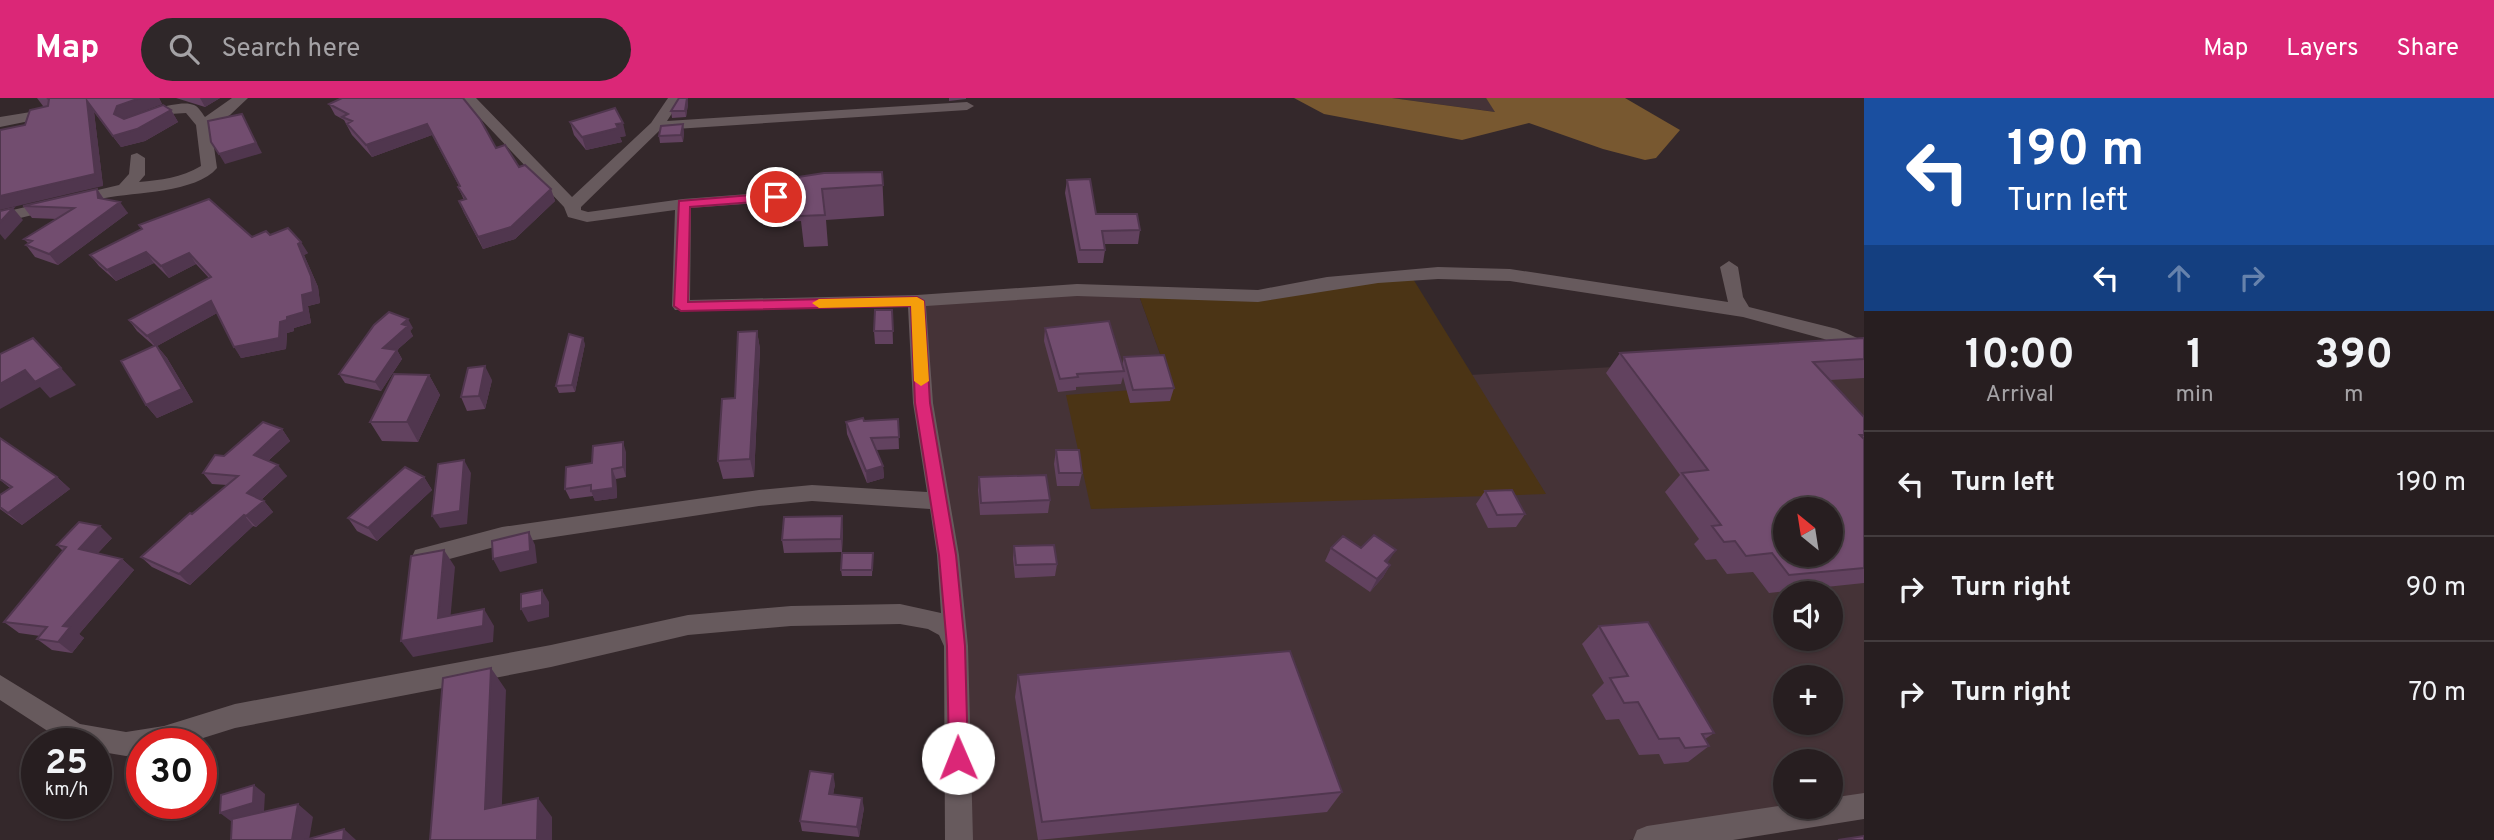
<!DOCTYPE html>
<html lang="en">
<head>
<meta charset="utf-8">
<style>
  :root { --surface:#271e20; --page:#2f2729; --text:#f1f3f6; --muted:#a4a2a5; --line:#433c3e; --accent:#db2777 }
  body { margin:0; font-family:Overpass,sans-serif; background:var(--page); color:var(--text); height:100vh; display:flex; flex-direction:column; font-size:26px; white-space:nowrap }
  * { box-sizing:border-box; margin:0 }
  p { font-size:23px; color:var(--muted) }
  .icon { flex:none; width:38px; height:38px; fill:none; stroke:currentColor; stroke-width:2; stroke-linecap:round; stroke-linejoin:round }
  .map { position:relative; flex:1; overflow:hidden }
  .sheet { display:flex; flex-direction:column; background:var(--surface); width:630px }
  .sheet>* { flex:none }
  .top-card { background:#1a4fa0; color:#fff; overflow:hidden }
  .needle { width:46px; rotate:330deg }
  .fabs { position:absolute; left:1773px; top:399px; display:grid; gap:14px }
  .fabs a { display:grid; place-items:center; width:70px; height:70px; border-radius:50%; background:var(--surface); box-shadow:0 2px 5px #0004,0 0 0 2px var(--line); font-size:35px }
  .speed { position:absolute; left:21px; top:630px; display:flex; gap:14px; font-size:35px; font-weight:700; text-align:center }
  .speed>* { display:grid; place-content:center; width:91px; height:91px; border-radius:50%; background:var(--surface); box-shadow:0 2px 5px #0004,0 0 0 2px var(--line); line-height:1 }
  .speed small { font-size:18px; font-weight:400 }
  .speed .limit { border:10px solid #d22; background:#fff; color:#111 }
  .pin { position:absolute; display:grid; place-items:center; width:60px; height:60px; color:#fff; margin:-30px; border:4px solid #fff; border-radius:50%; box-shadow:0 2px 7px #0007 }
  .me { position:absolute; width:77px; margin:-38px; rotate:359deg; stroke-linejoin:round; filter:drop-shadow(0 0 5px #0008) }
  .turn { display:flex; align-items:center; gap:24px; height:147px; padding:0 28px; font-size:32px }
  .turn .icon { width:91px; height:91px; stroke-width:2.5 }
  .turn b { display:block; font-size:49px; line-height:60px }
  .lanes { display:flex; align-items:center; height:66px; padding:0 28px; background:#0003; justify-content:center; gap:35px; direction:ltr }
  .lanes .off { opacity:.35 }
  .eta { display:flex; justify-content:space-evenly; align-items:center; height:119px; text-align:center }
  .eta b { font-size:42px; font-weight:700; line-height:49px }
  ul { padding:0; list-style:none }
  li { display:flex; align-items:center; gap:21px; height:105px; padding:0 28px; border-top:2px solid var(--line) }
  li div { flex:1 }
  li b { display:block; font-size:26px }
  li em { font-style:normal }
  header { display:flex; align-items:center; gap:42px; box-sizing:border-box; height:98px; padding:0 35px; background:var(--accent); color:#fff }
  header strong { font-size:33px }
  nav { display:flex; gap:38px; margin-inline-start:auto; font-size:24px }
  .search { width:490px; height:63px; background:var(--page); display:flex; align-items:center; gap:18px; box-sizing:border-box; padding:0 24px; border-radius:38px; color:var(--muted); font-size:26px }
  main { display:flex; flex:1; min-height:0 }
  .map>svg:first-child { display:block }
  .built { fill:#453337; fill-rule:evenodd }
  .green { fill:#4b3415 }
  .forest { fill:#785830 }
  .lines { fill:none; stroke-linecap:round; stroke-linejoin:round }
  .minor { fill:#675a5d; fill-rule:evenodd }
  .wall { fill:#62425f }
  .shaded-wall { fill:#50364e }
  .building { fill:#724d6f; stroke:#50364e; stroke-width:2; fill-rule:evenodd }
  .route { fill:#db2777; stroke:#8e194d; stroke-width:2 }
  .slow { fill:#f59e0b }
</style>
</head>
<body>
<header>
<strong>Map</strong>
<div class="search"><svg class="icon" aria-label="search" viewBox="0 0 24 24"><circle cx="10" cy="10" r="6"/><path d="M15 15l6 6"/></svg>Search here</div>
<nav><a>Map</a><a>Layers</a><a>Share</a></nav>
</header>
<main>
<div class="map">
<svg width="1864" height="742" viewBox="0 0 1864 742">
  <rect width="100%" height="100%" fill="#34282b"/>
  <!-- built -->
  <path class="built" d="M1392 0H1486L1496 14Z
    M1137 192 1172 289 1545 395 1470 277 1864 255V704L1629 742H958L956 517 915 202ZM1785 411H1830V457H1785ZM1785 495H1830V541H1785ZM1785 579H1830V625H1785ZM1785 663H1830V709H1785Z"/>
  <!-- green -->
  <path class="green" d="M1410 176 1546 396 1091 411 1066 297 1172 289 1137 192 1232 198Z"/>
  <!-- forest -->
  <path class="forest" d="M1294 0H1392L1495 14 1486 0H1625L1680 32 1656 60 1645 62 1603 51 1529 25 1462 42 1324 16Z"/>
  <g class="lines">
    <!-- minor -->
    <path class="minor" d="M232 0H248L230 17 211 28 217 70C196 95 135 94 105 100 70 108 35 116 0 125V115L119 87 129 76 131 57 137 55 145 60V77L139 84C161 82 181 80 201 68L196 27 186 15 170 16 143 26 135 21C144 13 182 1 194 7 198 8 202 15 205 19Z
      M461 0H476L572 99 651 25 668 0H682L667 23 967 4 974 8 967 12 660 32 581 109V112L588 114 683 101 799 92 807 97 799 102 691 110 690 202 917 197 1077 186 1258 192 1327 179 1438 169 1510 171 1728 204 1720 169 1729 163 1738 169 1743 199 1749 209 1837 231 1864 243V257L1824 241 1743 219 1510 183 1438 181 1378 185 1258 204 1077 198 926 208 933 305 959 457 968 548 973 742H945L944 548 939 537 928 531 900 526 791 528 688 537 551 569 235 630 184 646H142V656L126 658 96 653V646L66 645 0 602V577L80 626 126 634 164 628 235 606 551 547 688 517 791 508 900 506 941 515 937 457 930 411 812 403 759 408 502 447 423 468 415 466 412 459 415 452 502 429 759 392 812 387 927 394 913 305 908 209 675 212 672 208 675 112 587 124 568 119 564 109Z
      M49 11 56 15 54 18 0 29V19Z
      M1864 695V721L1733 742H1633L1637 732 1647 728 1785 707 1830 709V700Z"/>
  </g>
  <!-- wall -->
  <path class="wall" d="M37 0H159L162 6 125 20 124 21 171 12 178 24 145 43 121 49 94 14 103 88Z
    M176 0H220L205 9Z
    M342 0 496 50 519 69 551 91 555 103 515 141 483 151 464 115 459 103 464 102 458 89 459 88 432 37 372 59 352 37 344 22 335 17 329 6Z
    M687 0 688 6 686 19 672 20 671 13Z
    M949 0H966V1L949 3Z
    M570 24 626 38 620 39 622 44 586 52 574 37Z
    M684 33 683 44 660 45 659 38Z
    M882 74 884 118 826 122 828 148 804 149 801 123 789 124 784 87Z
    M1067 82 1096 116 1140 132 1138 146H1104L1105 152 1103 165H1078L1065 95Z
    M97 91 104 101 128 115 58 167 35 159 26 147 29 146 24 141 57 121 32 120 23 108Z
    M270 137 308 155 304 157 318 189 320 205 308 208 311 225 294 230V233L287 235 286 251 241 260 217 215 157 248 167 260 193 304 157 320 146 307 154 248 137 233 129 222 209 180 196 166 169 180 154 165 116 183 99 168 90 157Z
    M892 212 893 246H875L874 233Z
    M413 230 410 233 413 238 397 252 402 261 381 293 345 285 339 276Z
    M1045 230 1122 268 1124 259 1174 290 1170 303 1130 305 1123 279 1121 286 1076 289V292L1058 294 1044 243Z
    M757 233 760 251 754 379 723 381 718 363Z
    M1864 240V280L1830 282 1864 319V485L1769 495 1753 474 1727 476 1716 461 1706 462 1694 446 1699 441 1665 394 1680 377 1606 275 1620 255Z
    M585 246 575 294 559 295 556 288Z
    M429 277 440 297 418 344 382 343 370 324Z
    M492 282 485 311 467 313 461 299Z
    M898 321 899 351 876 352 883 368 884 380 867 385 847 336 846 324Z
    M282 331 290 343 268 363 287 378 261 402 264 403 273 414 256 429 253 428 190 487 152 469 141 459 227 387 212 386 203 375 224 358Z
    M0 340 57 379 70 391 22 427 0 411V397L10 390 0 382Z
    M1056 352 1082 375 1079 388H1057L1054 366Z
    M626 354V379L616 381 617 400 595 403 593 398 570 401 565 391 592 365Z
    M424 379 432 392 377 443 357 433 348 420Z
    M979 379 1050 402 1048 415 980 417 978 392Z
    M1485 393 1525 416 1516 429 1488 430 1476 406Z
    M843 431 842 454 784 455 782 442Z
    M112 440 98 455 122 461 134 472 79 536 84 540 72 555 52 552 37 541 40 538 19 535 4 524 63 453 57 447Z
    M1014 448 1057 466 1055 478 1015 480 1013 461Z
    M1331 450H1361L1390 467 1383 479 1370 494 1325 463Z
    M873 455 872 478H842L841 472Z
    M1599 528 1714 635 1705 641 1709 648 1688 664 1664 666 1659 656 1639 657 1619 621 1606 622 1592 597 1604 585 1582 546Z
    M1018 577 1342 694 1327 714 1038 742 1015 599Z
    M835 686 833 697 864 710 859 739 802 733 800 723Z"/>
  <!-- shaded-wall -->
  <path class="shaded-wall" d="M140 0H159L162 6 125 20 122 27 114 16 117 8Z
    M200 0H220L205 9Z
    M687 0 688 6 686 19 685 13Z
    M87 3 94 14 103 88 0 112V98Z
    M171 12 178 24 145 43 121 49 113 38Z
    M242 16 262 55 225 66 219 56Z
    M623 25 626 38 620 39 622 44 586 52 582 39Z
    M427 26 432 37 372 59 366 47Z
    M683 26 684 33 683 44 681 37Z
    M97 91 105 103 98 100Z
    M551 91 555 103 515 141 483 151 478 139Z
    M120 104 128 115 58 167 49 156Z
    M13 110 23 122 5 142 0 136V124Z
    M301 144 308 155 304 157 318 189 320 205 308 208 311 225 294 230V233L287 235 286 251 241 260 234 249 280 224 287 219 302 197 298 146Z
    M146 154 154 165 116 183 107 172Z
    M189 155 196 166 169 180 161 168Z
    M211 203 219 214 157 248 167 260 193 304 157 320 146 307 156 249 147 238Z
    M408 221 413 230 410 232 413 238 388 260 383 250 402 226Z
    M757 233 760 251 754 379 750 361Z
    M583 240 585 246 575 294 572 287Z
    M397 252 402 261 381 293 375 284Z
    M485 268 492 282 485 311 479 298Z
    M61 270 76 287 50 300 40 289 0 311V286L25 272Z
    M429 277 440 297 418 344 407 324Z
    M282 331 290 343 262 368 254 357Z
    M623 344 626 354V379L623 369Z
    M464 362 471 375 467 426 440 430 432 418Z
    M278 367 287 378 256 406 247 395Z
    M883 368 884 380 867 385 866 373Z
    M612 371 616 381 617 400 595 403 591 393Z
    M57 379 70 391 22 427 8 415Z
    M424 379 432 392 377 443 368 430Z
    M264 403 273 414 256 429 246 418Z
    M244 417 253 428 190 487 179 476Z
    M842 418 843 431 842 454 841 441Z
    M100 428 112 440 91 462 79 451Z
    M529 434 535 447 537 465 500 474 493 461Z
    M444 452 455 469 449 535 484 511 494 528 493 544 413 559 401 543 438 520Z
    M1396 452 1388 464 1378 476 1385 463Z
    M122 461 134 472 79 536 84 540 72 555 58 544 63 528Z
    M1390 467 1383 479 1370 494 1377 481Z
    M542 492 549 504V519L528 524 521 511Z
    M491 570 506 592 501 731 485 711Z
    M833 676 835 686 831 707 829 696Z
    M254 687 265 696 264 713 232 724 220 715Z
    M538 700 552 719V742H537Z
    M862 700 864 710 859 739 857 729Z
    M298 706 313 719 309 742H292Z
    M344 731 356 742H343Z"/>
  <!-- building -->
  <path class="building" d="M47 0H140L117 8 114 16 124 21 163 7 171 12 137 31 113 38 87 3 95 76 0 98V32L25 27 30 12 48 8 49 1Z
    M342 0H463L480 21 496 50 505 47 519 69 525 67 551 91 511 129 478 139 459 103 466 101 458 89 460 88 427 26 366 47 347 26 352 23 342 19 348 16 329 6Z
    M679 0H687L685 13H671Z
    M615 10 623 25 616 26 618 30 582 39 570 24Z
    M242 16 256 45 219 56 211 44 208 23Z
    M683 26 681 37 659 38 661 28Z
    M882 74 883 87 822 91 825 117 800 118 799 92 785 93 784 87 799 83 798 79 824 75Z
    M1090 81 1096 116H1137L1140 132 1102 133 1105 152H1080L1067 82Z
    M97 91 98 100 120 104 49 156 26 147 32 143 24 141 74 110 23 108Z
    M209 101 252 139 266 133 270 137 288 130 301 144 298 146 311 178 313 194 302 197 304 214 287 219V222L280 224 279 240 234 249 211 203 147 238 129 222 211 179 189 155 161 168 146 154 107 172 90 157 142 131 139 127Z
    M13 110 0 124V113Z
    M875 212H892L893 233H874Z
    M389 214 408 221 402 226 408 228 383 250 397 252 375 284 339 276 374 227Z
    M1109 223 1124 273 1077 276 1078 279 1060 281 1045 230Z
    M757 233 750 361 718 363 722 301 735 300 738 234Z
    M569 236 583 240 572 287 556 288Z
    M33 240 61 270 35 284 25 272 0 286V256Z
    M1864 240V261L1813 264 1864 319V337H1860L1864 341V470L1789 477 1772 455 1746 458 1735 443 1724 444 1712 428 1721 427 1682 375 1708 372 1620 255ZM1785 411H1830V457H1785Z
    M156 247 182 291 146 307 121 263Z
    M1164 257 1174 290 1133 292 1124 259Z
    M485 268 479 298 461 299 468 270Z
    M394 276 429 277 407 324H370Z
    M863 320 864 323 898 321 899 339 871 340 883 368 866 373 846 324Z
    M263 324 282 331 254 357 278 367 247 395 264 403 246 418 244 417 179 476 141 459 190 415 192 416 238 378 203 375 215 357 224 358Z
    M0 340 57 379 8 415 0 409V397L12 389 0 381Z
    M623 344V369L612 371 613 390 591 393V387L565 391 566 369 592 365 593 348Z
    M1056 352H1079L1082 375H1059Z
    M464 362 460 413 432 418 438 366Z
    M405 369 424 379 368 430 348 420Z
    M1046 377 1050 402 981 405 979 379Z
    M1512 392 1525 416 1497 417 1485 393Z
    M842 418 841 441 782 442 784 419Z
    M79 424 100 428 79 451 122 461 63 528 70 529 58 544 37 541 47 529 4 524 66 449 57 447Z
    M529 434 530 453 493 461 492 443Z
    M1374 437 1396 452 1385 463 1390 467 1377 481 1331 450 1343 438 1361 450Z
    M1054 447 1057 466 1016 467 1014 448Z
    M444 452 438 520 484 511 483 528 401 543 411 458Z
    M842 455H873L872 472H841Z
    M542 492V507L521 511V496Z
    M1648 524 1714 635 1702 636 1709 648 1685 650 1679 640 1659 641 1638 604 1624 605 1610 580 1628 578 1599 528Z
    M1290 553 1342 694 1042 724 1018 577Z
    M491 570 485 711 538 700 537 742H430L443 580Z
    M810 673 833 676 829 696 862 700 857 729 800 723Z
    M254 687 253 705 220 715 221 697Z
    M298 706 292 742H231L232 721Z
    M344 731 343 742H305Z
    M1864 738V742H1838Z"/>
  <!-- route -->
  <path class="route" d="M776 95 781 96V102L690 109 688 204 917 199 924 203 930 305 956 457 965 548 968 660 965 667 958 669 952 667 949 660 947 548 939 457 915 305 911 208 681 213 674 208 679 103Z"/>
  <!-- slow -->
  <path class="slow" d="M917 199 924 203 929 283 921 288 914 283 911 208 819 210 812 205 819 201Z"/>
</svg>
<div class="fabs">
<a><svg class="needle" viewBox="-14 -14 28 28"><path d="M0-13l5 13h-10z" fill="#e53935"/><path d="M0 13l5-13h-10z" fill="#a4a2a5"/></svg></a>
<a><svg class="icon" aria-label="sound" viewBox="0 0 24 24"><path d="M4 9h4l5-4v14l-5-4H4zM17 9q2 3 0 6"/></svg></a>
<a>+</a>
<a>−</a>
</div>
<div class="speed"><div>25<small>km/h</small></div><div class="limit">30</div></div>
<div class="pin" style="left:776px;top:99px;background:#d93025"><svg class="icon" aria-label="arrive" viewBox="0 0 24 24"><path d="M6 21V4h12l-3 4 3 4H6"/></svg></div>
<svg class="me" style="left:958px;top:660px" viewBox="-20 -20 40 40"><circle r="19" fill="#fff"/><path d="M0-13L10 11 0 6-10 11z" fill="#db2777"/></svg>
</div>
<section class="sheet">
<div class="top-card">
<div class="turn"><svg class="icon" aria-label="left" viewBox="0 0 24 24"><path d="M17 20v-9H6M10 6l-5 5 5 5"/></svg><div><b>190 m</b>Turn left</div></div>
<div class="lanes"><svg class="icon" aria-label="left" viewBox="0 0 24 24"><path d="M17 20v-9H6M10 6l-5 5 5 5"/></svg><svg class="icon off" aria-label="ahead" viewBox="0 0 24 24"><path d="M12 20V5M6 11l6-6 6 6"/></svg><svg class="icon off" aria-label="right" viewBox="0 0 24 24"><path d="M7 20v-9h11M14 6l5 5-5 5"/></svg></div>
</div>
<div class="eta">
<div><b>10:00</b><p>Arrival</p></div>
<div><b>1</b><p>min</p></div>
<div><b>390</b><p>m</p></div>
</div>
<ul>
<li><svg class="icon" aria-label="left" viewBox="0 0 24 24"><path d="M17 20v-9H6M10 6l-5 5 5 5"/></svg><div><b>Turn left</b></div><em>190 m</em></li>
<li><svg class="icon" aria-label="right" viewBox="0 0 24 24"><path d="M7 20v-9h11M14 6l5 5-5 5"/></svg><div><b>Turn right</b></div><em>90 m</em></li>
<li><svg class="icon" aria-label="right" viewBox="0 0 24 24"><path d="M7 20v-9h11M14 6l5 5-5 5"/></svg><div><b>Turn right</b></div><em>70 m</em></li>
</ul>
</section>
</main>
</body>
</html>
